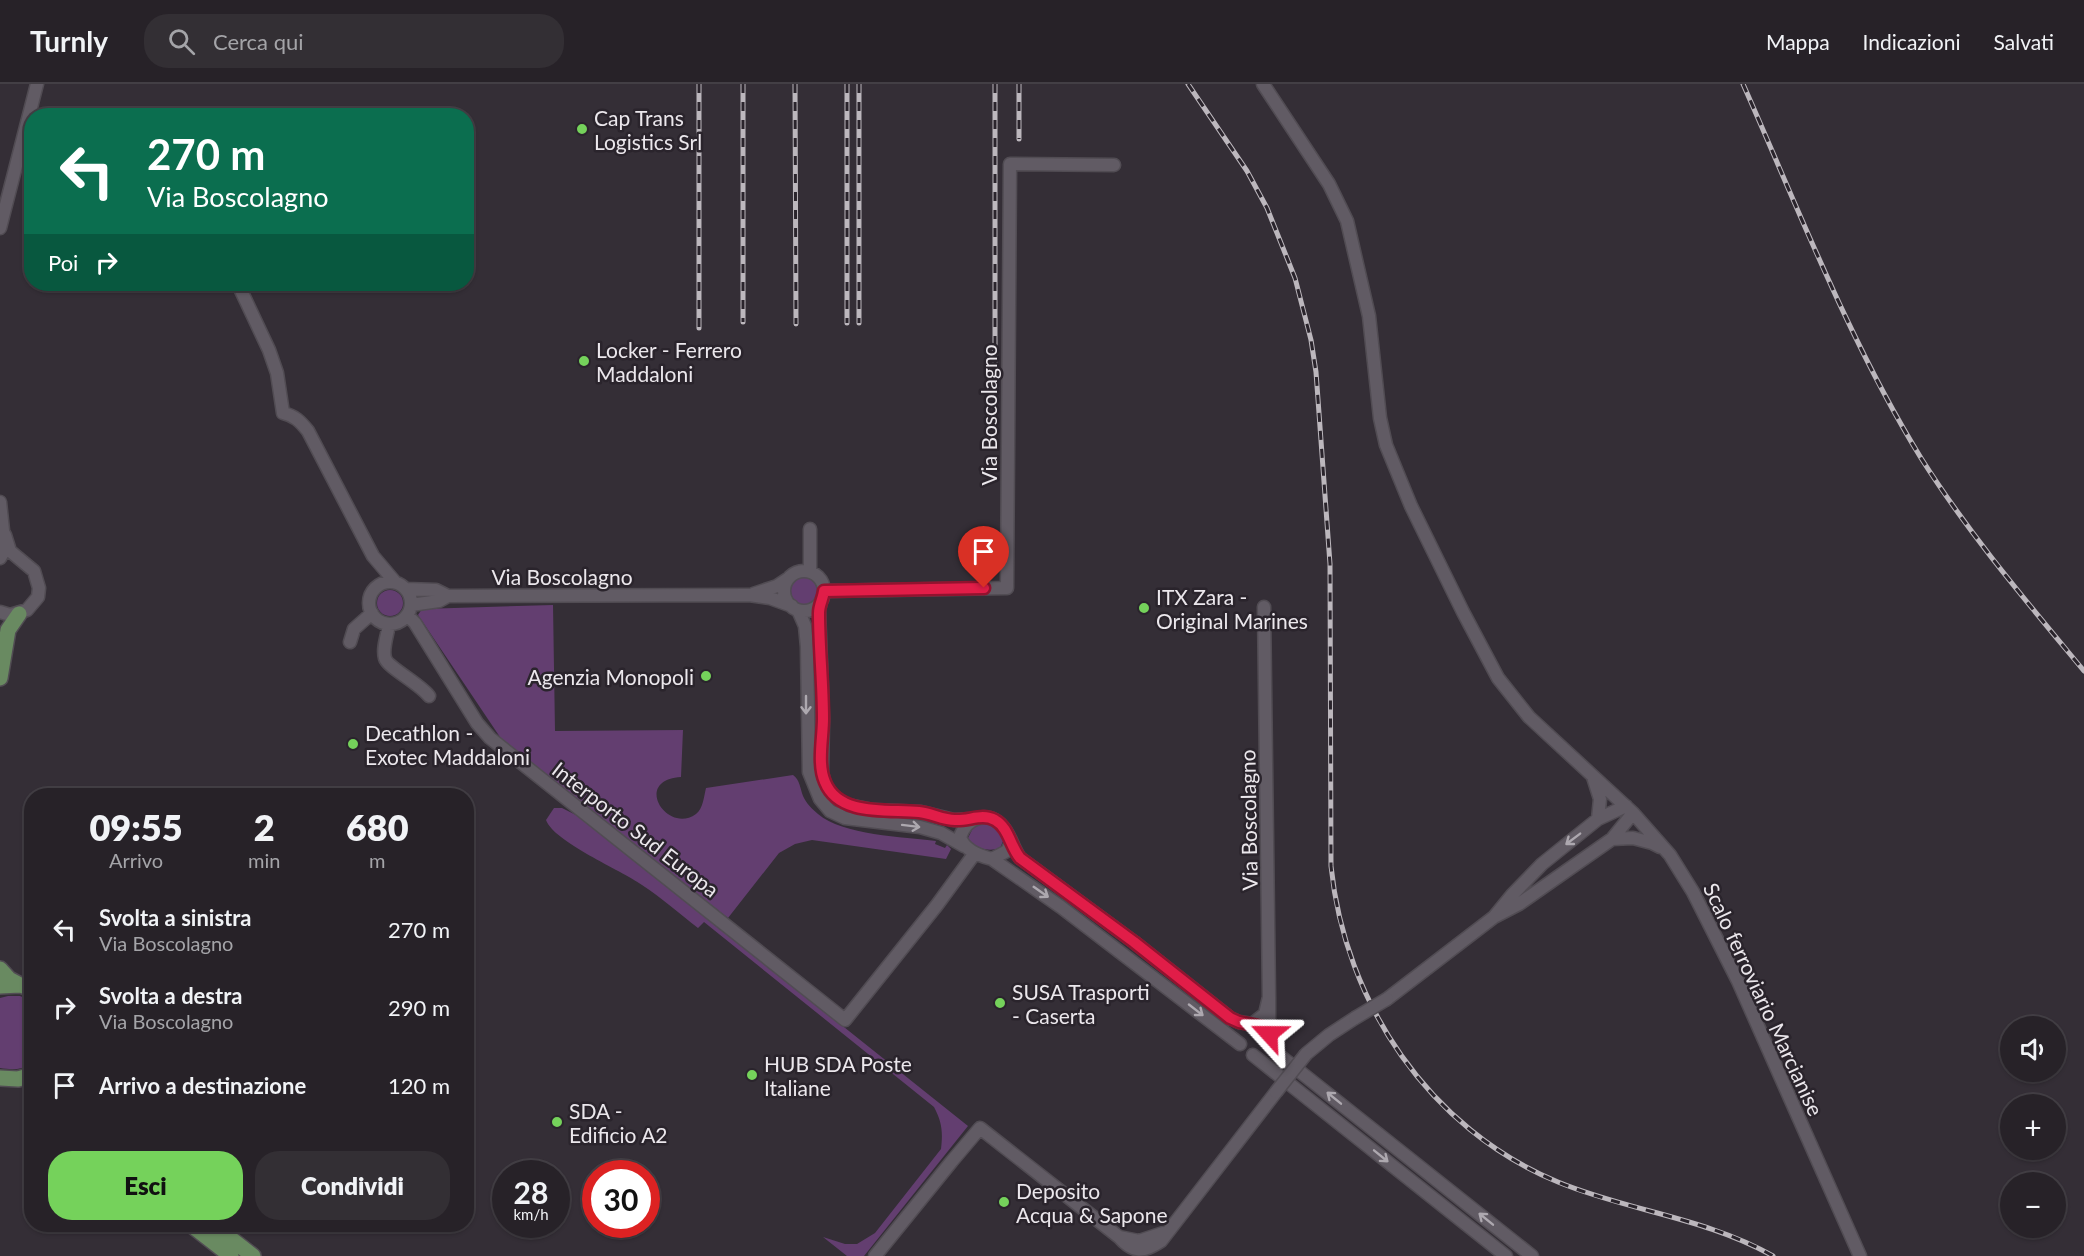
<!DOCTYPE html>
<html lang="it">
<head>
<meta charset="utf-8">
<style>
  :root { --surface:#272228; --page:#332f34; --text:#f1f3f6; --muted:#a4a4a8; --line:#433f45; --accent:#75d25b }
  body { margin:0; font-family:Lato,sans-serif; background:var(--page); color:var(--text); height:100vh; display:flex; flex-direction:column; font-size:22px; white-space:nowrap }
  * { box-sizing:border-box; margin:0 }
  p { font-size:20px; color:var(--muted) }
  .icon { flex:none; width:33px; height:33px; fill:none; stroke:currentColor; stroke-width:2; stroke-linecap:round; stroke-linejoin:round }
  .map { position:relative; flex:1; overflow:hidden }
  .side { position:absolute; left:24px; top:704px; width:450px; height:444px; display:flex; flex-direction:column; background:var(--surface); border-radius:24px; box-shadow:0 2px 4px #0004,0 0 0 2px var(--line) }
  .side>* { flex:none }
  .hud { position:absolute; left:24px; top:24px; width:450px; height:183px; border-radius:24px; box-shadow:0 2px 4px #0004,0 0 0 2px var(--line); background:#0b6e4f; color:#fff; overflow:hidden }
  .buttons { position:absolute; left:2000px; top:932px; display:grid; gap:12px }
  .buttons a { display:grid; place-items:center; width:66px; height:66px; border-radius:50%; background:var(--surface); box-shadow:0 2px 4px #0004,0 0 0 2px var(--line); font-size:30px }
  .speed { position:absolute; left:492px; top:1076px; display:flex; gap:12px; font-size:30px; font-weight:700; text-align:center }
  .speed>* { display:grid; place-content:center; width:78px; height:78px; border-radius:50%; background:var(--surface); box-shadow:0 2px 4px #0004,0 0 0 2px var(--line); line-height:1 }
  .speed small { font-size:15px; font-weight:400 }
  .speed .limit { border:9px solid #d22; background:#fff; color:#111 }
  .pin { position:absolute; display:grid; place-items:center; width:51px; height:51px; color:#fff; margin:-62px -26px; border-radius:50% 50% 50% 0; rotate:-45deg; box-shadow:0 0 6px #0007 }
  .pin .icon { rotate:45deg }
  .me { position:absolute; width:66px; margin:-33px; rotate:294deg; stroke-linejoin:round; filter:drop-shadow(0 0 4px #0008) }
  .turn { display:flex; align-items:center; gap:21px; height:126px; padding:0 24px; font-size:27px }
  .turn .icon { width:78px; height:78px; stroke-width:2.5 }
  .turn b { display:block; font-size:42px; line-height:51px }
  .then { display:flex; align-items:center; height:57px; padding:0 24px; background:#0003; gap:12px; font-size:22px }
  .eta { display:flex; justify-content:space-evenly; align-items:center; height:102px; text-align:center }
  .eta b { font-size:36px; font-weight:800; line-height:42px }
  .button { display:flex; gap:12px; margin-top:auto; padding:12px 24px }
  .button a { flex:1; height:69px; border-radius:24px; background:var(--accent); color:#111; font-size:24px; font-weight:800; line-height:69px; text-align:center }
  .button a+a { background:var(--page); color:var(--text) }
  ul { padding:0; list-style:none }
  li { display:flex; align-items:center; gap:18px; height:78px; padding:0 24px }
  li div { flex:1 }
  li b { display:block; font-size:22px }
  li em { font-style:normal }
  header { display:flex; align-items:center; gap:36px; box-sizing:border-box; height:84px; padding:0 30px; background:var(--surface); border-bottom:2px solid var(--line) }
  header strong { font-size:28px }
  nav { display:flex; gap:33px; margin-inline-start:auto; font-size:21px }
  .search { width:420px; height:54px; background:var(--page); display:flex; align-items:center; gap:15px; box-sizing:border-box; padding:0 21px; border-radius:24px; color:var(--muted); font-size:22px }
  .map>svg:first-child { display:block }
  .grass { fill:#633e70 }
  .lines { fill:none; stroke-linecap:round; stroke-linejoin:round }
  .minor-casing { stroke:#514c53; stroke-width:15 }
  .major-casing { stroke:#514c53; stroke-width:18 }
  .minor { stroke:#615b64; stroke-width:12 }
  .major { stroke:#698a61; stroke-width:15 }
  .rail-casing { stroke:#bcb7bd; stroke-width:5 }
  .rail { stroke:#2a242c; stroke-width:3; stroke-dasharray:9; stroke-linecap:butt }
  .minor-bridge-casing { stroke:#514c53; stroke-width:15; stroke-linecap:butt }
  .minor-bridge { stroke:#615b64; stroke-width:12 }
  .oneway { stroke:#ada8af }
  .route-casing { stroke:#92132f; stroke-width:15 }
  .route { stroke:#e11d48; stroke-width:10 }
  .poi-dot { fill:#75d25b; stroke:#2a242c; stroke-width:2 }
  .labels { text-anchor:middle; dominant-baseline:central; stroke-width:5; stroke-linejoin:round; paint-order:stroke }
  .poi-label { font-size:21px; fill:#ebe7ec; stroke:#2a242c; text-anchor:start }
  .street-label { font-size:21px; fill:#ebe7ec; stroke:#2a242c }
</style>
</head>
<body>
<header>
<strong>Turnly</strong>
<div class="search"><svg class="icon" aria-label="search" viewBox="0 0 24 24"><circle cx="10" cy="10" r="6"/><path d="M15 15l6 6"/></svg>Cerca qui</div>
<nav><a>Mappa</a><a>Indicazioni</a><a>Salvati</a></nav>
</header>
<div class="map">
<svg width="2084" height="1172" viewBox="0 0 2084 1172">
  <rect width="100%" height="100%" fill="#342e36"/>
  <!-- grass -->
  <path class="grass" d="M791 507a14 14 0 1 1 28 0a14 14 0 1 1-28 0Z
    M377 519a13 13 0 1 1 26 0a13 13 0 1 1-26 0Z
    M553 521 555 647 683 646 681 693C632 696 667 751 696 730 703 725 704 712 706 704L793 691C800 696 800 704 803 712 806 719 812 725 818 730 842 751 904 753 936 757L935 760 945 764 947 761 951 765 946 775 819 757 812 756 795 760 779 769 728 834 504 659 418 531 422 525Z
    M554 724H562L582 734 968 1042 864 1172H847L823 1153 845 1160H857L875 1149 941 1065C943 1048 942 1038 934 1023L704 838 698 844C680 830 662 814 642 801 621 786 554 758 546 736Z
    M984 738 996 745 1004 755 1000 764C989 768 975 765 968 754L974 742Z
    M8 912H20L32 917 31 980C21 986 12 986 0 984V914Z"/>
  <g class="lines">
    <defs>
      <path id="minor" d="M1263 0 1329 100 1347 137 1369 232 1380 334 1386 361 1411 422 1463 528 1498 594 1529 633 1633 729 1670 771 1693 808 1738 897 1860 1172
        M0 144 37 0
        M238 200 269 266 277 289 283 329C295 332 300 337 308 347L373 472 395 498
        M0 418 5 465 0 474
        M810 445V488
        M784 507a20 20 0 1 1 40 0a20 20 0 1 1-40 0Z
        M369 519a21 21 0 1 1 42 0a21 21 0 1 1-42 0Z
        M406 505 436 506 448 512
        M824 507 1007 504 1010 80 1114 81
        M753 510 777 502 789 494
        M821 517 819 526 823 635 822 689 825 700 832 711 843 720 873 726 921 728 954 736 973 735
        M411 521 439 517 448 512 749 511 770 514 792 522
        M1264 523 1269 913
        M798 526 805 542 807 563 809 688 820 715 830 727 845 734 920 743 941 749 964 762
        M0 528 10 531 27 526 38 513 39 504 34 487 10 467 5 451
        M407 531 415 539 477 639 490 654 845 936 937 821 975 769
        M389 540C388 549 382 564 385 574 387 583 420 600 429 612
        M350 558 354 545 372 529
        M1593 693 1600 715 1598 735 1542 780 1512 811 1494 833 1519 820 1612 755 1633 754 1652 759 1660 763
        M1598 735 1626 722
        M1612 755 1633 729
        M1011 759 1007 767 992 775C980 772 964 766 960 753 967 732 990 726 1004 744 1011 753 1013 764 1020 774L1134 858 1230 934 1239 938 1252 940 1265 930 1269 913V950
        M992 775 1061 823 1240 960
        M1387 915 1494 833
        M1270 955 1279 971 1532 1172
        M1306 970 1329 951 1355 934
        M1253 971 1506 1172
        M1119 1153 1139 1157 1163 1149
        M875 1172 952 1077 980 1044 1119 1153C1133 1169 1143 1169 1161 1157L1276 1008"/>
      <path id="major" d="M0 594 8 546 19 530
        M0 885 9 895 20 901
        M0 902 20 901 32 905
        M0 994 18 995 32 991
        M190 1140 231 1172
        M212 1140 253 1172"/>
    </defs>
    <!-- minor casing -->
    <use href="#minor" class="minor-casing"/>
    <!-- major casing -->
    <use href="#major" class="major-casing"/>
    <!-- minor -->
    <use href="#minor" class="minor"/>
    <!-- major -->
    <use href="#major" class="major"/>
    <defs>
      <path id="rail" d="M699 0V244
        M743 0V238
        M795 0 796 240
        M847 0V239
        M859 0V239
        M995 0V295
        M1019 0V55
        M1188 0 1247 87 1267 124 1295 194 1311 256 1316 288 1330 480 1331 782C1345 919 1429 1045 1558 1098 1628 1127 1707 1134 1773 1172
        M1743 0C1798 124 1850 259 1921 374 1969 450 2027 518 2084 587"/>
    </defs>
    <!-- rail casing -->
    <use href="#rail" class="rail-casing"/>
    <!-- rail -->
    <use href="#rail" class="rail"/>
    <defs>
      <path id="minor-bridge" d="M1355 934 1387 915
        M1276 1008 1306 970"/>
    </defs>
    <!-- minor-bridge casing -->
    <use href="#minor-bridge" class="minor-bridge-casing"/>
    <!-- minor-bridge -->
    <use href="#minor-bridge" class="minor-bridge"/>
  </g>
  <!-- one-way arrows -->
  <defs><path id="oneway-shaft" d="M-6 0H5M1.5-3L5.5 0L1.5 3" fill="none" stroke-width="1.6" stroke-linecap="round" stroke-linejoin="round" transform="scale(1.5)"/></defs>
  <g class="oneway">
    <use href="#oneway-shaft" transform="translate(806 621) rotate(90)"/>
    <use href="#oneway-shaft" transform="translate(911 742) rotate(7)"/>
    <use href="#oneway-shaft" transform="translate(1573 755) rotate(143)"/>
    <use href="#oneway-shaft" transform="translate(1041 808) rotate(35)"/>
    <use href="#oneway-shaft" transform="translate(1196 926) rotate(38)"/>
    <use href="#oneway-shaft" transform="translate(1334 1014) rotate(-141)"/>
    <use href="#oneway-shaft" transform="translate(1381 1072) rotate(39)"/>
    <use href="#oneway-shaft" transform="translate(1486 1135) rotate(-141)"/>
  </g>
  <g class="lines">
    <defs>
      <path id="route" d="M984 504 824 507C823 515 819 521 819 529 819 564 823 599 823 635 823 654 817 680 825 698 839 733 889 725 919 728 931 729 943 736 955 736 969 737 982 729 995 736 1009 744 1010 762 1020 774L1134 858 1230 934 1239 938 1263 943 1269 950"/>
    </defs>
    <!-- route casing -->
    <use href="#route" class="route-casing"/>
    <!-- route -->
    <use href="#route" class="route"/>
  </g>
  <!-- markers -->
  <g class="poi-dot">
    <circle cx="582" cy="45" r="6"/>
    <circle cx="584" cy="277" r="6"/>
    <circle cx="1144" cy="524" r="6"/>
    <circle cx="706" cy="592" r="6"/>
    <circle cx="353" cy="660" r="6"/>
    <circle cx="1000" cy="919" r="6"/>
    <circle cx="752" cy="991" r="6"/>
    <circle cx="557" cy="1038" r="6"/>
    <circle cx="1004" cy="1118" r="6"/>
  </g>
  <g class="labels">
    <!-- poi labels -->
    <g class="poi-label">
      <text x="594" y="33">Cap Trans<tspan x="594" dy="24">Logistics Srl</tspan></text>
      <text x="596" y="265">Locker - Ferrero<tspan x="596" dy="24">Maddaloni</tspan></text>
      <text x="1156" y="512">ITX Zara -<tspan x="1156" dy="24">Original Marines</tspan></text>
      <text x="694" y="592" text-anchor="end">Agenzia Monopoli</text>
      <text x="365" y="648">Decathlon -<tspan x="365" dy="24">Exotec Maddaloni</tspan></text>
      <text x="1012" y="907">SUSA Trasporti<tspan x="1012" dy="24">- Caserta</tspan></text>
      <text x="764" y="979">HUB SDA Poste<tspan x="764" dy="24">Italiane</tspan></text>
      <text x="569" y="1026">SDA -<tspan x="569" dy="24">Edificio A2</tspan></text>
      <text x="1016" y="1106">Deposito<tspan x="1016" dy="24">Acqua &amp; Sapone</tspan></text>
    </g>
    <!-- street labels -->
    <g class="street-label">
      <text transform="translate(988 331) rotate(-90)">Via Boscolagno</text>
      <text x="562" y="492">Via Boscolagno</text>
      <text transform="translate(1248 736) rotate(-91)">Via Boscolagno</text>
      <text transform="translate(636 745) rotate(38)">Interporto Sud Europa</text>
      <text transform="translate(1764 915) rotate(65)">Scalo ferroviario Marcianise</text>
    </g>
  </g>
</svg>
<div class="buttons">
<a><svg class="icon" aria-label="sound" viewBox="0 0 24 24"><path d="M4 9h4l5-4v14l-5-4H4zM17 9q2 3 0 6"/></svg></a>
<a>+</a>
<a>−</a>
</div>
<div class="speed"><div>28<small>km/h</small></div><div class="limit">30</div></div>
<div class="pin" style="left:984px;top:504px;background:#d93025"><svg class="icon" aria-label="arrive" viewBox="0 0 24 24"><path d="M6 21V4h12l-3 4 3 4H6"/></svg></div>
<svg class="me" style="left:1269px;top:950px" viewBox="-20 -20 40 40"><path d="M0-17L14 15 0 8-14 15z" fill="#e11d48" stroke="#fff" stroke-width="4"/></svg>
<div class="hud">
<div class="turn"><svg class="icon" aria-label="left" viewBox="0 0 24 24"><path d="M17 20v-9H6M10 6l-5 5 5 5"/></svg><div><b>270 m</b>Via Boscolagno</div></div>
<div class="then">Poi<svg class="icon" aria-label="right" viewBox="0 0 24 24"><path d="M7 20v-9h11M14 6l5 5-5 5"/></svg></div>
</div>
<section class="side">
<div class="eta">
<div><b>09:55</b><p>Arrivo</p></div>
<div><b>2</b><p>min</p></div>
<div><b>680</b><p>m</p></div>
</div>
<ul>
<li><svg class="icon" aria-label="left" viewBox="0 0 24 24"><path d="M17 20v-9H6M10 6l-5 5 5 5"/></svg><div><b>Svolta a sinistra</b><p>Via Boscolagno</p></div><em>270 m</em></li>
<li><svg class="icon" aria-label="right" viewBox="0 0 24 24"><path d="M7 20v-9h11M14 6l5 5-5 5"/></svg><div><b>Svolta a destra</b><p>Via Boscolagno</p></div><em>290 m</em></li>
<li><svg class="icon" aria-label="arrive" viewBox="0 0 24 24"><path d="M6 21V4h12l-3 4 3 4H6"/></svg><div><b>Arrivo a destinazione</b></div><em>120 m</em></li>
</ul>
<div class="button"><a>Esci</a><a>Condividi</a></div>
</section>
</div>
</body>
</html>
